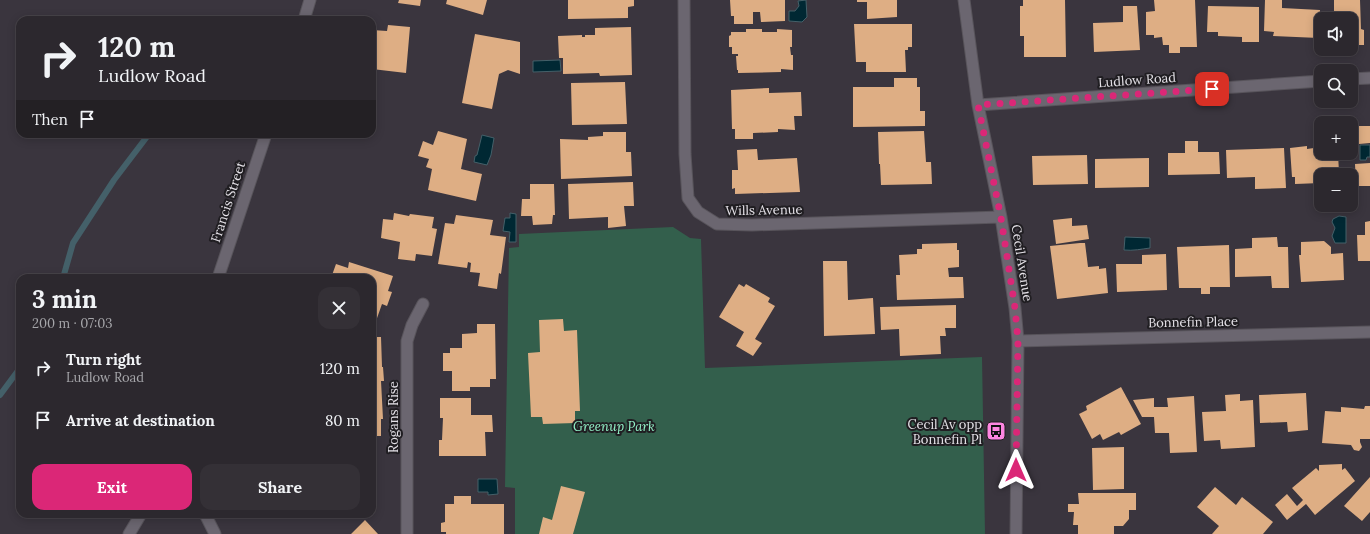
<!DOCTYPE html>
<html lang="en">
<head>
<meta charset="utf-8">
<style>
  :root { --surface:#2c282e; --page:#343036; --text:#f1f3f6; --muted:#a6a6aa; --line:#48444a; --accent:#db2777 }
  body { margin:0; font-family:Lora,serif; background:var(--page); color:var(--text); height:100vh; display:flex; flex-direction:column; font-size:15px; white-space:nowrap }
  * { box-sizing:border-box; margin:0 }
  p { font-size:13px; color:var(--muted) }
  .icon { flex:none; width:22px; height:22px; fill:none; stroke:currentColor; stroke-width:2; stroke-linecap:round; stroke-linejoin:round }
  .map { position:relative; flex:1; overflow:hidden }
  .sheet { position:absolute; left:16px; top:274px; width:360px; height:244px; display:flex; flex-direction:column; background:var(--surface); border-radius:12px; box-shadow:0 2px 10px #0003,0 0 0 1px var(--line) }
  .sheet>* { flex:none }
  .hud { position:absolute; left:16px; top:16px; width:360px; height:122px; border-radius:12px; box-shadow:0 2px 10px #0003,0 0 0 1px var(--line); background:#2c282e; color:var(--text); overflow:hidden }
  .buttons { position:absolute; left:1314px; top:12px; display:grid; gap:8px }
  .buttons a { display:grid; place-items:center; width:44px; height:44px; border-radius:8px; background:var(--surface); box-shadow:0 2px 10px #0003,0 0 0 1px var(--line); font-size:20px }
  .pin { position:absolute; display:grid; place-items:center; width:34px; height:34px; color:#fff; margin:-17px; border-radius:8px; box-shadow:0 2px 6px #0006 }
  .me { position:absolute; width:44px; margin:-22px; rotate:0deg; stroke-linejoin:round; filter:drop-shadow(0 0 3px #0008) }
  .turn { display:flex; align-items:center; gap:14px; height:84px; padding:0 16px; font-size:18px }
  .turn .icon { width:52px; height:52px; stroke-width:2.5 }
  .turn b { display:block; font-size:28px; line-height:34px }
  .then { display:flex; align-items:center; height:38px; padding:0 16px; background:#0003; gap:8px; font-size:15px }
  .round { display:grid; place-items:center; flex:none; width:42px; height:42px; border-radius:12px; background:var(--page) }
  .head { display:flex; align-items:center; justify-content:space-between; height:68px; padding:0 16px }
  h1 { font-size:24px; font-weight:800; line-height:30px }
  .button { display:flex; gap:8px; margin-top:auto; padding:8px 16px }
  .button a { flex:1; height:46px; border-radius:12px; background:var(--accent); color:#fff; font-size:16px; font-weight:800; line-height:46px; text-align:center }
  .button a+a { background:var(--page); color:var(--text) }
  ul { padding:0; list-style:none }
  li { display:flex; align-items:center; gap:12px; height:52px; padding:0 16px }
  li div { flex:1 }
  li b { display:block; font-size:15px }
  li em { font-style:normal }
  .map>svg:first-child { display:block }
  .green { fill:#335f4c }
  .water { fill:#002833; stroke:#446069 }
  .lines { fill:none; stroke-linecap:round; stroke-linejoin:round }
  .stream { stroke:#446069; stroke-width:6 }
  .building { fill:#deae84 }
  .minor-casing { stroke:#58545b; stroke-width:13 }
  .minor { stroke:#6b6670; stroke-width:11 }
  .route { stroke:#db2777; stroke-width:7; stroke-dasharray:0 12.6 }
  .labels { text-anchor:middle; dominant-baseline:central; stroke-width:4; stroke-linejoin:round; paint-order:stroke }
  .street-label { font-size:13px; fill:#e4e1e7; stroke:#201e22 }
  .poi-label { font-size:13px; fill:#e4e1e7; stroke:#201e22; text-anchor:end }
  .park-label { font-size:13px; font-style:italic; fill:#93f2c8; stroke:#201e22 }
</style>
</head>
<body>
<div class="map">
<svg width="1370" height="534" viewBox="0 0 1370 534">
  <rect width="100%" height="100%" fill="#3a353e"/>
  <!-- green -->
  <path class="green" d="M673 227 690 238 701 239 705 368 982 357 985 534H515V488L505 487 509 248 519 247V234Z"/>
  <!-- water -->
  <path class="water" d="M806 0 807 17 802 22 789 21V11H795L799 6 798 1Z
    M560 60 561 71 533 72V61Z
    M482 135 494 138 491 155 487 165 474 162 475 156 477 155Z
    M1360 145H1370V157H1367L1366 160H1360Z
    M510 213 516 214V242H509L510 232 503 231 505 218H510Z
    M1339 216 1346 217V243H1335L1332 236 1335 228 1332 222 1333 219Z
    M1125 237 1150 238V248C1142 249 1133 251 1124 250Z
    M478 479H497L498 494 488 495V492H478Z"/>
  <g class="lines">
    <!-- stream -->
    <path class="stream" d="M63 278 73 243 114 180 149 134
      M0 395 20 368"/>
  </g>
  <!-- building -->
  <path class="building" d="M399 0H421L420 6 398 3Z
    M447 0H487L483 15 446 4Z
    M568 0H634V6L628 7V18L568 19Z
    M730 0H785V21L761 22 760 12H753V24H734V16H731Z
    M857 0H897V17L867 19V2H857Z
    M1023 0H1065L1066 57H1024V36H1020V6H1023Z
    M1154 0H1195L1197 47H1180V53H1169V45H1163L1162 37 1154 38V35H1146V12L1155 11Z
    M1265 0H1282V8L1320 10 1319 38 1273 36 1274 32 1264 31Z
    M1334 0H1360L1361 29 1364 30V45H1351V19H1334Z
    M1123 6H1137L1140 50 1094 52 1093 23 1123 22Z
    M1208 6 1259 7V42H1242V37L1218 36V32H1207Z
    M854 24H912V47H908V50H905L906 72H866V62H856Z
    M388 25 410 27 406 73 372 69V30L387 31Z
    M631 27 632 75 600 76 599 73 563 74V58H559L558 36 582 35V37H585V35H595V28Z
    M746 29H762V32H777V29L792 30V47H790L791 55H793V70L781 69V72L738 73V70H737L736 56H738V54H732V47H729V36L731 35V32H746Z
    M475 34 520 42V74L508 70 499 74 492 109 462 103Z
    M894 78H917V87H920V111H925V126L853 127V87H894Z
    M625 82 627 124 572 125 571 83Z
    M769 88V93L801 92 802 116H794L795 130 778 129V132L753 133V139H735V129H732L731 90Z
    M1358 126H1370V143L1359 144Z
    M438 131 467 139 461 169 482 174 476 201 428 190 432 169 426 167 429 159 418 156 423 141 433 145Z
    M924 131 926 162H931L932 184 881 185 880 164H879L878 132Z
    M603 132H626V152H631L632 176 561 179 560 139 588 140V137L603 136Z
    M1185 141H1198V152H1219L1220 174 1168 175V153H1185Z
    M1321 142V153H1338L1339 173 1322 174 1321 183 1295 184V177H1292L1290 148 1307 146V149L1314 148V143Z
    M1284 148 1286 188 1255 189V177L1227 178 1226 150Z
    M757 149 758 160 797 158 800 192 735 194V188L732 189V170H738L737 150Z
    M1087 155 1088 184 1033 185 1032 156Z
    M1149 158V187L1095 188V159Z
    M1370 163V186H1356L1355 164Z
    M633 182 634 206H624L626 226 608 228V217L569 219 568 184Z
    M530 184H554L555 215H553L552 224 533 225 532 216H521L522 199H530Z
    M394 213 409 216 410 214 434 217 432 228 437 229 432 256 416 254 415 261 398 259 400 242 381 238 383 219 393 220Z
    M456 215 493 220 490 235 506 237 501 274 499 273 497 289 478 286 480 273 470 272 471 263 468 262 467 268 438 264 445 223 454 224Z
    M1072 218V226L1087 225 1089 239 1056 244 1053 220Z
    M1370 221V261H1358L1357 235H1365V222Z
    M1277 237 1278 247H1288L1289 288H1272L1271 276 1235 277V249L1252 248V238Z
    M1324 241 1331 247V254L1343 253 1344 280 1301 282 1299 255H1301V242Z
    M957 243V250H959V267L948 268 949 277H963L964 298 897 300 896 275H900L899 255 917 254V249H922V244Z
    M1080 243H1085L1088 267 1099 266V269L1106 268 1108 293 1057 299 1050 246Z
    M1229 245 1230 287H1210V294H1201V288H1179L1177 247Z
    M1166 254 1167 290 1117 292 1116 264H1142V255Z
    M823 261H847L848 300 873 298 875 334 824 336Z
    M349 262 393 276 388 291 392 292 387 306 382 304 376 321 372 320V278H331L336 264 348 268Z
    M739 284 744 287 746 284 770 298 768 302 775 306 755 339 762 343 753 356 736 346 744 332 719 317Z
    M956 305V328H945L946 336H940L941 354 900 356 899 329 881 330 880 307Z
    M563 319 564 331 577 330 580 411H575V423L543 424 542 417H531L528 353 540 352 539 320Z
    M477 324H495L496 379H490V387H470V391H452V371H443V353H450V348H462V334L477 333Z
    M372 337H381L382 367H383L384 381H381L383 419H381V436H372Z
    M1121 387 1141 424 1121 435 1119 432 1103 440 1100 434 1092 439 1079 414 1087 410 1086 406Z
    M1306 393 1308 430 1288 432 1287 422 1260 423 1259 395Z
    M1240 394V401L1253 400 1255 447 1221 449 1220 440 1204 441 1202 412 1226 411 1225 395Z
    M1194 396 1197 452 1170 453 1169 433H1155L1154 417H1142L1133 400 1154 398V407H1168L1167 398Z
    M440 398H471V415H492L493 432H485L486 456H439V440H442L443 418H440Z
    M1365 406H1370V439H1360V442L1362 447 1359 451 1354 450 1351 445 1322 443 1325 411 1341 412V407L1364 409Z
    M1124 447V489L1093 490 1092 448Z
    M1342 464V470L1345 468 1355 481 1315 515 1306 504 1287 520 1275 505 1287 494 1297 506 1303 500 1292 488 1316 468 1319 471V465Z
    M1370 477V512L1362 521 1344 506Z
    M561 486 585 492 573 534H539L543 517 552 520Z
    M1215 487 1236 505 1242 497 1273 522 1263 534H1212L1219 526 1197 507Z
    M1078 493H1136V510H1129V519L1123 526H1114V534H1078V525H1073L1074 512H1068V504H1079Z
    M454 496H471V504H504V534H446V532H441V523L445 522V504H454Z
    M365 520 378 534H351Z"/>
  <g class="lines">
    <defs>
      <path id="minor" d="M684 0 685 154 688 198 698 212 717 224 752 225 1001 217
        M964 0 978 105 1001 217 1015 308 1018 341 1016 534
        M304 20 310 0
        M1351 79 1370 78
        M978 105 1321 81
        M218 278 266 134
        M1018 341 1370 332
        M205 514 215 534
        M129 534 141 514
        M407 534V341L412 325 423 304"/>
    </defs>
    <!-- minor casing -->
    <use href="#minor" class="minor-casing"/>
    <!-- minor -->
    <use href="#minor" class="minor"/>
  </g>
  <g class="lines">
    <!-- route -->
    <path class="route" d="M1016 470 1018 341 1015 308 1001 218 978 105 1212 89"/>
  </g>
  <!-- icons -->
  <defs>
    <symbol id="bus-square" viewBox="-11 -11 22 22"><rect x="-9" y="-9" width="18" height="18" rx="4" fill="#fe86e1" stroke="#201e22"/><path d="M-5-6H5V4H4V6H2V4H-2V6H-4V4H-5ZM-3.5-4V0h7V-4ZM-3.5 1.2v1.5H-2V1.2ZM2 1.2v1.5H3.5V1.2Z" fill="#111"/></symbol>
  </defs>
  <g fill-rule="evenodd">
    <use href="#bus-square" x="985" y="420" width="22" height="22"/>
  </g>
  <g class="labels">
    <!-- street labels -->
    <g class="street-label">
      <text transform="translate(1137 80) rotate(-4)">Ludlow Road</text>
      <text transform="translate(228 202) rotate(-72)">Francis Street</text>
      <text transform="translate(764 210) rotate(-1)">Wills Avenue</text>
      <text transform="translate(1022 263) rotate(81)">Cecil Avenue</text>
      <text transform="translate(1193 322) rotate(-1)">Bonnefin Place</text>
      <text transform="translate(393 417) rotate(-90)">Rogans Rise</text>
    </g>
    <!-- poi labels -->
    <g class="poi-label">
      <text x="982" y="424">Cecil Av opp<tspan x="982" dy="15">Bonnefin Pl</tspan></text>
    </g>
    <!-- park labels -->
    <g class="park-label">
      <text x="614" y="426">Greenup Park</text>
    </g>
  </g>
</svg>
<div class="buttons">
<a><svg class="icon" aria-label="sound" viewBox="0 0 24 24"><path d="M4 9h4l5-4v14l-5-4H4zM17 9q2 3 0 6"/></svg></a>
<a><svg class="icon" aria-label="search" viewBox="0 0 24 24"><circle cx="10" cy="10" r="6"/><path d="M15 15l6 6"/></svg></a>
<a>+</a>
<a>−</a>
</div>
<div class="pin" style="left:1212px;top:89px;background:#d93025"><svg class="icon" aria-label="arrive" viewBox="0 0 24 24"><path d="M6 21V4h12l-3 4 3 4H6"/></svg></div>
<svg class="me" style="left:1016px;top:470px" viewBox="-20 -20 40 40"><path d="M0-17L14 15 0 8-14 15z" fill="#db2777" stroke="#fff" stroke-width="4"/></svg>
<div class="hud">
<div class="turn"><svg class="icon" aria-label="right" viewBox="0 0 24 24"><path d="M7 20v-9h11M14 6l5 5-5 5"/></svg><div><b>120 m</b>Ludlow Road</div></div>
<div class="then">Then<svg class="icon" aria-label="arrive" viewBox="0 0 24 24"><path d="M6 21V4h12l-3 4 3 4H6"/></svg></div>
</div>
<section class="sheet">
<div class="head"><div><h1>3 min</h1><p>200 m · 07:03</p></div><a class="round"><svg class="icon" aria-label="close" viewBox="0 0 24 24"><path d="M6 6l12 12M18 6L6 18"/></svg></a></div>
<ul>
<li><svg class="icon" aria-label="right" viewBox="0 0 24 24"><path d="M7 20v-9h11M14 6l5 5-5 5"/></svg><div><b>Turn right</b><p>Ludlow Road</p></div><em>120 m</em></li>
<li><svg class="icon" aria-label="arrive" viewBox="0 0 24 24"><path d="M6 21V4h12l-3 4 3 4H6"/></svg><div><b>Arrive at destination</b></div><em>80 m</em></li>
</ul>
<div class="button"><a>Exit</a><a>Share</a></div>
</section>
</div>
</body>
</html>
